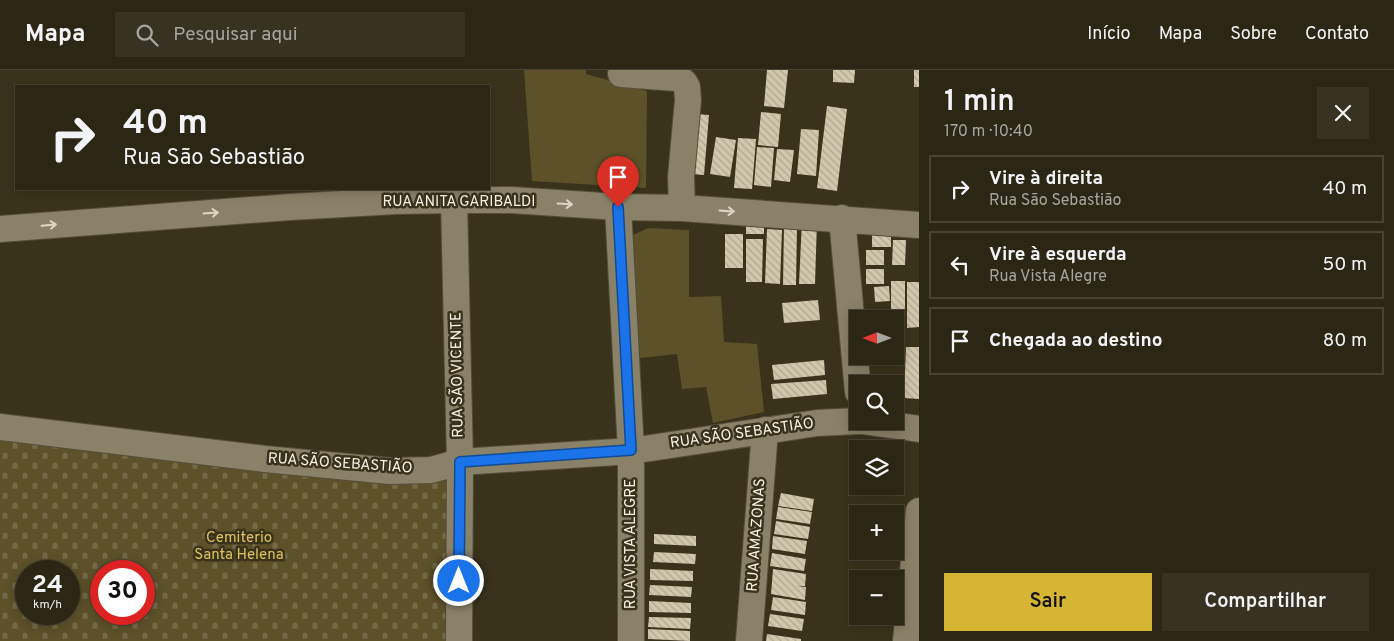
<!DOCTYPE html>
<html lang="pt">
<head>
<meta charset="utf-8">
<style>
  :root { --surface:#2c2614; --page:#383222; --text:#f1f3f6; --muted:#a6a5a0; --line:#484334; --accent:#d6b534 }
  body { margin:0; font-family:Overpass,sans-serif; background:var(--page); color:var(--text); height:100vh; display:flex; flex-direction:column; font-size:19px; white-space:nowrap }
  * { box-sizing:border-box; margin:0 }
  p { font-size:16px; color:var(--muted) }
  .icon { flex:none; width:28px; height:28px; fill:none; stroke:currentColor; stroke-width:2; stroke-linecap:round; stroke-linejoin:round }
  .map { position:relative; flex:1; overflow:hidden }
  .panel { display:flex; flex-direction:column; background:var(--surface); width:475px }
  .panel>* { flex:none }
  .hud { position:absolute; left:15px; top:15px; width:475px; height:105px; border-radius:0px; box-shadow:0 2px 12px #0003,0 0 0 1px var(--line); background:#2c2614; color:var(--text); overflow:hidden }
  .needle { width:32px; rotate:270deg }
  .fabs { position:absolute; left:849px; top:240px; display:grid; gap:10px }
  .fabs a { display:grid; place-items:center; width:55px; height:55px; border-radius:0px; background:var(--surface); box-shadow:0 2px 12px #0003,0 0 0 1px var(--line); font-size:25px }
  .speed { position:absolute; left:15px; top:490px; display:flex; gap:10px; font-size:25px; font-weight:700; text-align:center }
  .speed>* { display:grid; place-content:center; width:65px; height:65px; border-radius:50%; background:var(--surface); box-shadow:0 2px 12px #0003,0 0 0 1px var(--line); line-height:1 }
  .speed small { font-size:12px; font-weight:400 }
  .speed .limit { border:8px solid #d22; background:#fff; color:#111 }
  .pin { position:absolute; display:grid; place-items:center; width:42px; height:42px; color:#fff; margin:-51px -21px; border-radius:50% 50% 50% 0; rotate:-45deg; box-shadow:0 0 5px #0007 }
  .pin .icon { rotate:45deg }
  .me { position:absolute; width:55px; margin:-28px; rotate:0deg; stroke-linejoin:round; filter:drop-shadow(0 0 4px #0008) }
  .turn { display:flex; align-items:center; gap:18px; height:105px; padding:0 25px; font-size:22px }
  .turn .icon { width:65px; height:65px; stroke-width:2.5 }
  .turn b { display:block; font-size:35px; line-height:42px }
  .round { display:grid; place-items:center; flex:none; width:52px; height:52px; border-radius:0px; background:var(--page) }
  .summary { display:flex; align-items:center; justify-content:space-between; height:85px; padding:0 25px }
  h1 { font-size:30px; font-weight:600; line-height:38px }
  .primary-button { display:flex; gap:10px; margin-top:auto; padding:10px 25px }
  .primary-button a { flex:1; height:58px; border-radius:0px; background:var(--accent); color:#111; font-size:20px; font-weight:600; line-height:58px; text-align:center }
  .primary-button a+a { background:var(--page); color:var(--text) }
  ul { padding:0; list-style:none }
  li { display:flex; align-items:center; gap:15px; height:68px; margin:0 10px 8px; padding:0 15px; border:2px solid var(--line); border-radius:0px }
  li div { flex:1 }
  li b { display:block; font-size:19px }
  li em { font-style:normal }
  header { display:flex; align-items:center; gap:30px; box-sizing:border-box; height:70px; padding:0 25px; background:var(--surface); border-bottom:1px solid var(--line) }
  header strong { font-size:24px }
  nav { display:flex; gap:28px; margin-inline-start:auto; font-size:18px }
  .search { width:350px; height:45px; background:var(--page); display:flex; align-items:center; gap:12px; box-sizing:border-box; padding:0 18px; border-radius:0px; color:var(--muted); font-size:19px }
  main { display:flex; flex:1; min-height:0 }
  .map>svg:first-child { display:block }
  .green { fill:#5c5129 }
  .cemetery { fill:url(#cemetery-stones); fill-rule:evenodd }
  .building { fill:url(#building-back-hatch) }
  .lines { fill:none; stroke-linecap:round; stroke-linejoin:round }
  .minor-casing { stroke:#544f3a; stroke-width:28 }
  .minor { stroke:#8a8268; stroke-width:26 }
  .oneway { stroke:#dcd7c5 }
  .route-casing { stroke:#114b97; stroke-width:12 }
  .route { stroke:#1a73e8; stroke-width:9 }
  .labels { text-anchor:middle; dominant-baseline:central; stroke-width:5; stroke-linejoin:round; paint-order:stroke }
  .street-label { font-size:15px; fill:#f7f3e4; stroke:#3a331b }
  .park-label { font-size:15px; fill:#e0c35e; stroke:#3a331b }
</style>
</head>
<body>
<header>
<strong>Mapa</strong>
<div class="search"><svg class="icon" aria-label="search" viewBox="0 0 24 24"><circle cx="10" cy="10" r="6"/><path d="M15 15l6 6"/></svg>Pesquisar aqui</div>
<nav><a>Início</a><a>Mapa</a><a>Sobre</a><a>Contato</a></nav>
</header>
<main>
<div class="map">
<svg width="919" height="571" viewBox="0 0 919 571">
  <defs>
    <pattern id="cemetery-stones" width="16" height="16" patternUnits="userSpaceOnUse" patternTransform="scale(1.25)"><rect width="16" height="16" fill="#5c5129"/><path d="M2 7V4a2 2 0 0 1 4 0v3zM10 15v-3a2 2 0 0 1 4 0v3z" fill="#746a48"/></pattern>
    <pattern id="building-back-hatch" width="6" height="6" patternUnits="userSpaceOnUse" patternTransform="scale(1.25)"><rect width="6" height="6" fill="#d1c8ac"/><path d="M-1 5l2 2M0 0l6 6M5-1l2 2" fill="none" stroke="#afa892"/></pattern>
  </defs>
  <rect width="100%" height="100%" fill="#3a331b"/>
  <!-- green -->
  <path class="green" d="M524 0H586V4L647 21 646 118 532 111Z
    M648 158 689 160V227L721 226 724 272 757 274 764 342 713 353 706 317 682 319 677 284 640 288 631 166Z"/>
  <!-- cemetery -->
  <path class="cemetery" d="M0 354 450 406 449 571H0ZM26 501H69V544H26ZM101 501H144V544H101Z"/>
  <!-- building -->
  <path class="building" d="M767 0H788L784 38 764 36Z
    M833 0H855L854 13 833 12Z
    M914 0H919V17H914Z
    M827 36 847 39 837 121 817 118Z
    M761 42 781 44 778 77 758 75Z
    M696 44 709 45 704 105 691 104Z
    M801 59 819 60 816 106 797 104Z
    M716 67 736 70 730 107 710 104Z
    M738 68 756 69 752 119 734 118Z
    M757 77 774 78 771 117 754 115Z
    M777 79 794 80 790 112 774 110Z
    M746 147H764V164H746Z
    M802 150 817 151 815 214H799Z
    M784 156H797L796 215H783Z
    M872 156H891V177H872Z
    M767 159 782 160 780 214 765 213Z
    M725 164H743V198H725Z
    M746 169H763L762 212H746Z
    M893 170H906L905 195H892Z
    M866 180H884V195H866Z
    M866 199H884V214H866Z
    M891 211H905V239H891Z
    M907 212H919V257L907 258Z
    M889 216 890 231 875 232 874 217Z
    M818 230 820 250 784 253 782 233Z
    M906 277H919V329L904 328Z
    M824 290 825 305 774 310 772 295Z
    M826 310 827 324 773 329 771 314Z
    M781 423 814 429 812 441 778 436Z
    M778 437 812 442 810 454 776 449Z
    M776 451 810 457 808 469 774 464Z
    M654 464 696 466V476L654 474Z
    M773 466 807 471 805 484 772 479Z
    M654 482 696 484 695 494 653 492Z
    M772 483 806 489 804 501 770 496Z
    M650 499 693 501V511L650 510Z
    M773 499 806 504 805 516H797L806 517 805 530 771 524Z
    M650 515 692 517 691 527 649 525Z
    M773 527 806 532 805 545 771 540Z
    M649 531 691 533V543L649 542Z
    M770 544 804 549 802 561 768 556Z
    M649 547 691 548 690 559 648 557Z
    M648 559 690 561V571L648 569Z
    M767 564 801 569V571H766Z"/>
  <g class="lines">
    <defs>
      <path id="minor" d="M621 4 677 8 684 12 687 17 688 30 681 107 682 138
        M454 130 460 392 459 571
        M618 137 631 381V571
        M842 148 858 322
        M0 159 290 137 396 131 454 130H511L618 137 682 138 919 155
        M862 351 919 359
        M0 357 265 389 390 401 431 400 460 392 631 381 817 353 858 351
        M749 571 765 360
        M906 571 919 441"/>
    </defs>
    <!-- minor casing -->
    <use href="#minor" class="minor-casing"/>
    <!-- minor -->
    <use href="#minor" class="minor"/>
  </g>
  <!-- one-way arrows -->
  <defs><path id="oneway-shaft" d="M-6 0H5M1.5-3L5.5 0L1.5 3" fill="none" stroke-width="1.6" stroke-linecap="round" stroke-linejoin="round" transform="scale(1.25)"/></defs>
  <g class="oneway">
    <use href="#oneway-shaft" transform="translate(565 134) rotate(3)"/>
    <use href="#oneway-shaft" transform="translate(727 141) rotate(4)"/>
    <use href="#oneway-shaft" transform="translate(211 143) rotate(-4)"/>
    <use href="#oneway-shaft" transform="translate(49 155) rotate(-5)"/>
  </g>
  <g class="lines">
    <defs>
      <path id="route" d="M459 511 460 392 631 380 618 137"/>
    </defs>
    <!-- route casing -->
    <use href="#route" class="route-casing"/>
    <!-- route -->
    <use href="#route" class="route"/>
  </g>
  <g class="labels">
    <!-- street labels -->
    <g class="street-label">
      <text x="459" y="132">RUA ANITA GARIBALDI</text>
      <text transform="translate(458 305) rotate(-91)">RUA SÃO VICENTE</text>
      <text transform="translate(742 364) rotate(-8)">RUA SÃO SEBASTIÃO</text>
      <text transform="translate(340 394) rotate(4)">RUA SÃO SEBASTIÃO</text>
      <text transform="translate(757 465) rotate(-86)">RUA AMAZONAS</text>
      <text transform="translate(631 474) rotate(-90)">RUA VISTA ALEGRE</text>
    </g>
    <!-- park labels -->
    <g class="park-label">
      <text x="239" y="468">Cemiterio<tspan x="239" dy="17">Santa Helena</tspan></text>
    </g>
  </g>
</svg>
<div class="fabs">
<a><svg class="needle" viewBox="-14 -14 28 28"><path d="M0-13l5 13h-10z" fill="#e53935"/><path d="M0 13l5-13h-10z" fill="#a6a5a0"/></svg></a>
<a><svg class="icon" aria-label="search" viewBox="0 0 24 24"><circle cx="10" cy="10" r="6"/><path d="M15 15l6 6"/></svg></a>
<a><svg class="icon" aria-label="layers" viewBox="0 0 24 24"><path d="M12 4l9 5-9 5-9-5zM3 14l9 5 9-5"/></svg></a>
<a>+</a>
<a>−</a>
</div>
<div class="speed"><div>24<small>km/h</small></div><div class="limit">30</div></div>
<div class="pin" style="left:618px;top:137px;background:#d93025"><svg class="icon" aria-label="arrive" viewBox="0 0 24 24"><path d="M6 21V4h12l-3 4 3 4H6"/></svg></div>
<svg class="me" style="left:459px;top:511px" viewBox="-20 -20 40 40"><circle r="17" fill="#1a73e8" stroke="#fff" stroke-width="3"/><path d="M0-11L8 9 0 5-8 9z" fill="#fff"/></svg>
<div class="hud">
<div class="turn"><svg class="icon" aria-label="right" viewBox="0 0 24 24"><path d="M7 20v-9h11M14 6l5 5-5 5"/></svg><div><b>40 m</b>Rua São Sebastião</div></div>
</div>
</div>
<section class="panel">
<div class="summary"><div><h1>1 min</h1><p>170 m · 10:40</p></div><a class="round"><svg class="icon" aria-label="close" viewBox="0 0 24 24"><path d="M6 6l12 12M18 6L6 18"/></svg></a></div>
<ul>
<li><svg class="icon" aria-label="right" viewBox="0 0 24 24"><path d="M7 20v-9h11M14 6l5 5-5 5"/></svg><div><b>Vire à direita</b><p>Rua São Sebastião</p></div><em>40 m</em></li>
<li><svg class="icon" aria-label="left" viewBox="0 0 24 24"><path d="M17 20v-9H6M10 6l-5 5 5 5"/></svg><div><b>Vire à esquerda</b><p>Rua Vista Alegre</p></div><em>50 m</em></li>
<li><svg class="icon" aria-label="arrive" viewBox="0 0 24 24"><path d="M6 21V4h12l-3 4 3 4H6"/></svg><div><b>Chegada ao destino</b></div><em>80 m</em></li>
</ul>
<div class="primary-button"><a>Sair</a><a>Compartilhar</a></div>
</section>
</main>
</body>
</html>
